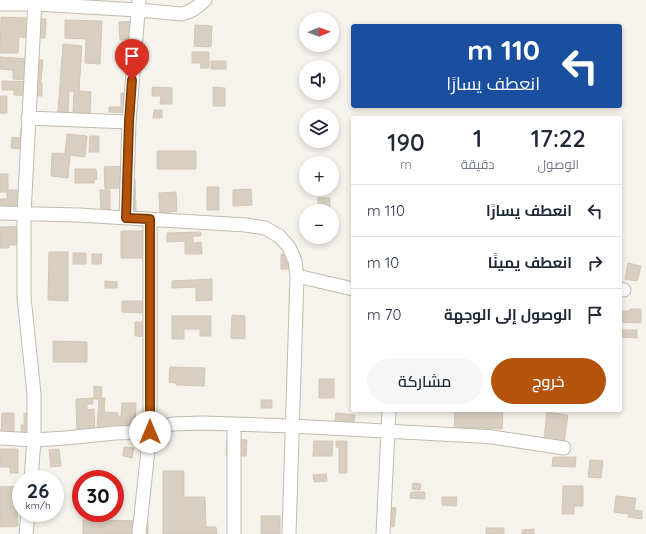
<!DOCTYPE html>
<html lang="ar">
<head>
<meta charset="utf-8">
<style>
  :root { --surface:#fff; --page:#f6f6f7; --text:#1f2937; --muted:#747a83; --line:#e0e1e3; --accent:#b45309 }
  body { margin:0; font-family:Quicksand,Cairo,sans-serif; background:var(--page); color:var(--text); direction:rtl; height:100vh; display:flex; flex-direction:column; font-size:15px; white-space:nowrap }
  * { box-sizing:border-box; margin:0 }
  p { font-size:13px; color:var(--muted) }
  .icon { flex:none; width:22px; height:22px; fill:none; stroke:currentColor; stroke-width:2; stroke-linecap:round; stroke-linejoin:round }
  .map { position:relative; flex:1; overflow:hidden; direction:ltr }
  .drawer { position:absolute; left:351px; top:116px; width:271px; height:296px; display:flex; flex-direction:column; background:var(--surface); border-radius:4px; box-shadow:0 2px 6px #0003; direction:rtl }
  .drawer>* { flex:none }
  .top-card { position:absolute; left:351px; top:24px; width:271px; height:84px; border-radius:4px; box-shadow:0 2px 6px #0003; direction:rtl; background:#1a4fa0; color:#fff; overflow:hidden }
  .needle { width:26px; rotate:89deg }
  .tools { position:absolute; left:299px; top:12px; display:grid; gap:8px }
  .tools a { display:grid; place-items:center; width:40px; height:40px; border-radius:50%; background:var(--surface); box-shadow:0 2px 6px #0003; font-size:20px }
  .speed { position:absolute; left:12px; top:470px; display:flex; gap:8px; font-size:20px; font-weight:700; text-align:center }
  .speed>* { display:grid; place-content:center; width:52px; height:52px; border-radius:50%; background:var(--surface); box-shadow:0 2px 6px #0003; line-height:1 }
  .speed small { font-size:10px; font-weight:400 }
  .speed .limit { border:6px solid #d22; background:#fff; color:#111 }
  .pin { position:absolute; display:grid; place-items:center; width:34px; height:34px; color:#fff; margin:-41px -17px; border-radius:50% 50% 50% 0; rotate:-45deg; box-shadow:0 0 4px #0007 }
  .pin .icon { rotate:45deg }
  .me { position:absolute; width:44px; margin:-22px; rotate:0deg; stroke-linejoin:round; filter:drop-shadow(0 0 3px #0008) }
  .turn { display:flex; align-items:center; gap:14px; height:84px; padding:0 16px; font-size:18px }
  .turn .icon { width:52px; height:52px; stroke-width:2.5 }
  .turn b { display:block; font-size:28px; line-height:34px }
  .eta { display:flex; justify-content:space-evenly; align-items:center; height:68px; text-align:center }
  .eta b { font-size:24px; font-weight:600; line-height:28px }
  .primary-button { display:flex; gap:8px; margin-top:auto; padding:8px 16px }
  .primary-button a { flex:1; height:46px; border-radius:24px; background:var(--accent); color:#fff; font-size:16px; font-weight:600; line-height:46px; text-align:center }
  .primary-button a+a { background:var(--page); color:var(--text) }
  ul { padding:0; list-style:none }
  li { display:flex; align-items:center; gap:12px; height:52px; padding:0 16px; border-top:1px solid var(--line) }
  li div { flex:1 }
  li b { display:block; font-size:15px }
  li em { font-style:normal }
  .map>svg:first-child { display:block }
  .building { fill:#d8cfc1; stroke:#d3c7b4 }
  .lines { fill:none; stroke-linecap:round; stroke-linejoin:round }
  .street-casing { stroke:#c2bbae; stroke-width:15 }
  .street { stroke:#fff; stroke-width:13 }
  .route-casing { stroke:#753606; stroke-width:10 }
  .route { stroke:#b45309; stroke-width:7 }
</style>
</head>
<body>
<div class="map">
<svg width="646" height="534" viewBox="0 0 646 534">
  <rect width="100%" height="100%" fill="#f6f3ec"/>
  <!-- building -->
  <path class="building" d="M1 17 46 19 45 38 19 37 18 53H0Z
    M65 20 102 21 100 64 85 63 86 39 65 38Z
    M138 21 139 39 120 40 119 22Z
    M195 25 212 26 211 47 194 46Z
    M63 44 82 46 79 91 91 92 90 114 73 112 74 91H69L68 113 58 112Z
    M192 52H209V68H200L201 63H192Z
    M120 54H140L139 68 119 67Z
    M0 57 43 60 41 81 13 79V70L0 69Z
    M211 61H226V69H211Z
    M2 81 42 82V96L14 95V90H2Z
    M152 87 172 88V104H160L161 96H152Z
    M213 87 225 88V106H213Z
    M121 93H136V113L109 112V107H121Z
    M0 96H7V113H0Z
    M154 110H162V118H153Z
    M21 128 34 130 32 150 11 148 12 137 20 138Z
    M67 134 87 136 85 157 70 155 68 178 51 176 52 153 65 154Z
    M90 136H99V152H89Z
    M157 151H196V169H157Z
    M123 166V179H135L136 211H126L120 192V188L105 189 104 167Z
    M75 169H96L97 179H94V183H75Z
    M0 174H8V190H31V208H12V207L0 206V199H7V192H0Z
    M207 187H219V210H207Z
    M251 189 252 205 233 206V190Z
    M100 190H110V211H101Z
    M176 192 177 211 160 213 159 193Z
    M318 198H330V211H318Z
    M30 226 31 254H19V245H9V248H0V227Z
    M121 231H148V258H121Z
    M201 232V236H193V243L201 242 202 254H185V241L167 242V233Z
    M49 252H68V301L48 300Z
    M73 253H86V264H73Z
    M92 254H102L101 264H92Z
    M281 254 301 255V269H281Z
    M628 263 641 266 637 281 625 279Z
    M212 279V300L196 301V287L172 288V281Z
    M105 281 117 282V288H105Z
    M122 301H145V313L122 312Z
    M630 309H641V323L620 322V311H630Z
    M232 315 245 316V339L231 338Z
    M172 316H211V336H200V329H184V339H172Z
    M135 322H153V337L135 336Z
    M621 330H637V338L621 337Z
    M53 341 87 342V362H53Z
    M170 367 205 368 204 386 176 385V383L169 382Z
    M319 379H334V398H319Z
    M94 386 102 387 101 398H105L104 412 118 413V417H121L122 403H136L135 427 97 428 99 399H94Z
    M93 398V404H87V410L94 409 95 431H77L76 399Z
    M261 400H272V408H261Z
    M455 410H503L502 429 454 427Z
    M547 412 568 415 564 442 544 439Z
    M2 413H14V436H1Z
    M24 413 31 414 30 433 21 432V425H24Z
    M336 413 355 415 354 424 335 422Z
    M227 439 247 440 246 456 226 455Z
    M314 441H333L332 456H313Z
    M336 441H347V473H339V447H336Z
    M124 447 134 448 132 458 123 456Z
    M0 449H18V473H10V467H0Z
    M59 449 61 466 51 467 49 450Z
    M553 457H576L575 467 552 466Z
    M590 460 603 461 601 478 588 477Z
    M163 471H184V497H205L206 527H216L217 534H163Z
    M326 474 327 481 314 482 313 475Z
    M413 483 421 484 420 490 412 489Z
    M20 486 21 504H17L18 526 0 527V487Z
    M563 486H583V506H574V514H562Z
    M411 492H425V499L410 498Z
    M616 496 636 498 634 510 642 511V519L628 517 629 514 614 512Z
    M442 497H457L456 506 442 505Z
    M384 507 396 508 394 527 382 525Z
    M261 516H280V534H261Z
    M83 520 148 521V534H83Z
    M486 528H504V534H486Z
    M534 529V534H522V530Z"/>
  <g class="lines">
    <defs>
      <path id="street" d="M0 4H35L138 10 182 14C191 12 198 7 205 0
        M28 118 129 122
        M0 213 78 215 246 225 265 228 279 236 289 247 295 261 297 276 289 534
        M126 218 129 122 139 0
        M297 276 353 289
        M620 289 624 290
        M234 424V534
        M0 438 34 440 65 438 115 433 150 432 172 424 202 423 292 426 478 436 492 437 564 448
        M31 479 34 440V394L24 297V214L35 0
        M26 534 28 513
        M139 534 150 432V219
        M383 534 389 410"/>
    </defs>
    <!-- street casing -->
    <use href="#street" class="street-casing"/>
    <!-- street -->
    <use href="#street" class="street"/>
  </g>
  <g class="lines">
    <defs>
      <path id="route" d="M132 80 129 122 126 218 150 219V432"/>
    </defs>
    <!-- route casing -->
    <use href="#route" class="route-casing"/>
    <!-- route -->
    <use href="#route" class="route"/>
  </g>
</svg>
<div class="tools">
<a><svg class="needle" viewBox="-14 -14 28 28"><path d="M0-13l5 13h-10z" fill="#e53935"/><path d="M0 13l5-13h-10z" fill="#747a83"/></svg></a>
<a><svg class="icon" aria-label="sound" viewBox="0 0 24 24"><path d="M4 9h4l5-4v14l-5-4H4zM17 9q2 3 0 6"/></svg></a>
<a><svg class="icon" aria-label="layers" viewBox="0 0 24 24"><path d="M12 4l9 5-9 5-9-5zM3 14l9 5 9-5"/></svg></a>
<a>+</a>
<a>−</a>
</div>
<div class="speed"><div>26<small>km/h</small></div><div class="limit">30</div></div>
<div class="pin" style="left:132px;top:80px;background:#d93025"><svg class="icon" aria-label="arrive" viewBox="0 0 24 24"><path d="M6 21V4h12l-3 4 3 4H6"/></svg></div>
<svg class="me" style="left:150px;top:432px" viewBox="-20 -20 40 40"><circle r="19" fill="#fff"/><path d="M0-13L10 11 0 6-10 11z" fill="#b45309"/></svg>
<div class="top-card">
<div class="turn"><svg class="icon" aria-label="left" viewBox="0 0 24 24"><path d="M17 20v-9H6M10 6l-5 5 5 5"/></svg><div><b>110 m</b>انعطف يسارًا</div></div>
</div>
<section class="drawer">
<div class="eta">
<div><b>17:22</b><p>الوصول</p></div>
<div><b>1</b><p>دقيقة</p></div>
<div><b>190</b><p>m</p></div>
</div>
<ul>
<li><svg class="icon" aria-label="left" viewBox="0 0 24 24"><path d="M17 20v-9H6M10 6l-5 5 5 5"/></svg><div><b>انعطف يسارًا</b></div><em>110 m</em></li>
<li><svg class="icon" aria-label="right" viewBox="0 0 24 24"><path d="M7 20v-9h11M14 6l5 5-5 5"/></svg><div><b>انعطف يمينًا</b></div><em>10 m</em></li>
<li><svg class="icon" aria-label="arrive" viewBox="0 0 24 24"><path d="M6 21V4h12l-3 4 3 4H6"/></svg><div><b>الوصول إلى الوجهة</b></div><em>70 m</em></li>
</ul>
<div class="primary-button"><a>خروج</a><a>مشاركة</a></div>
</section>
</div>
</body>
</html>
